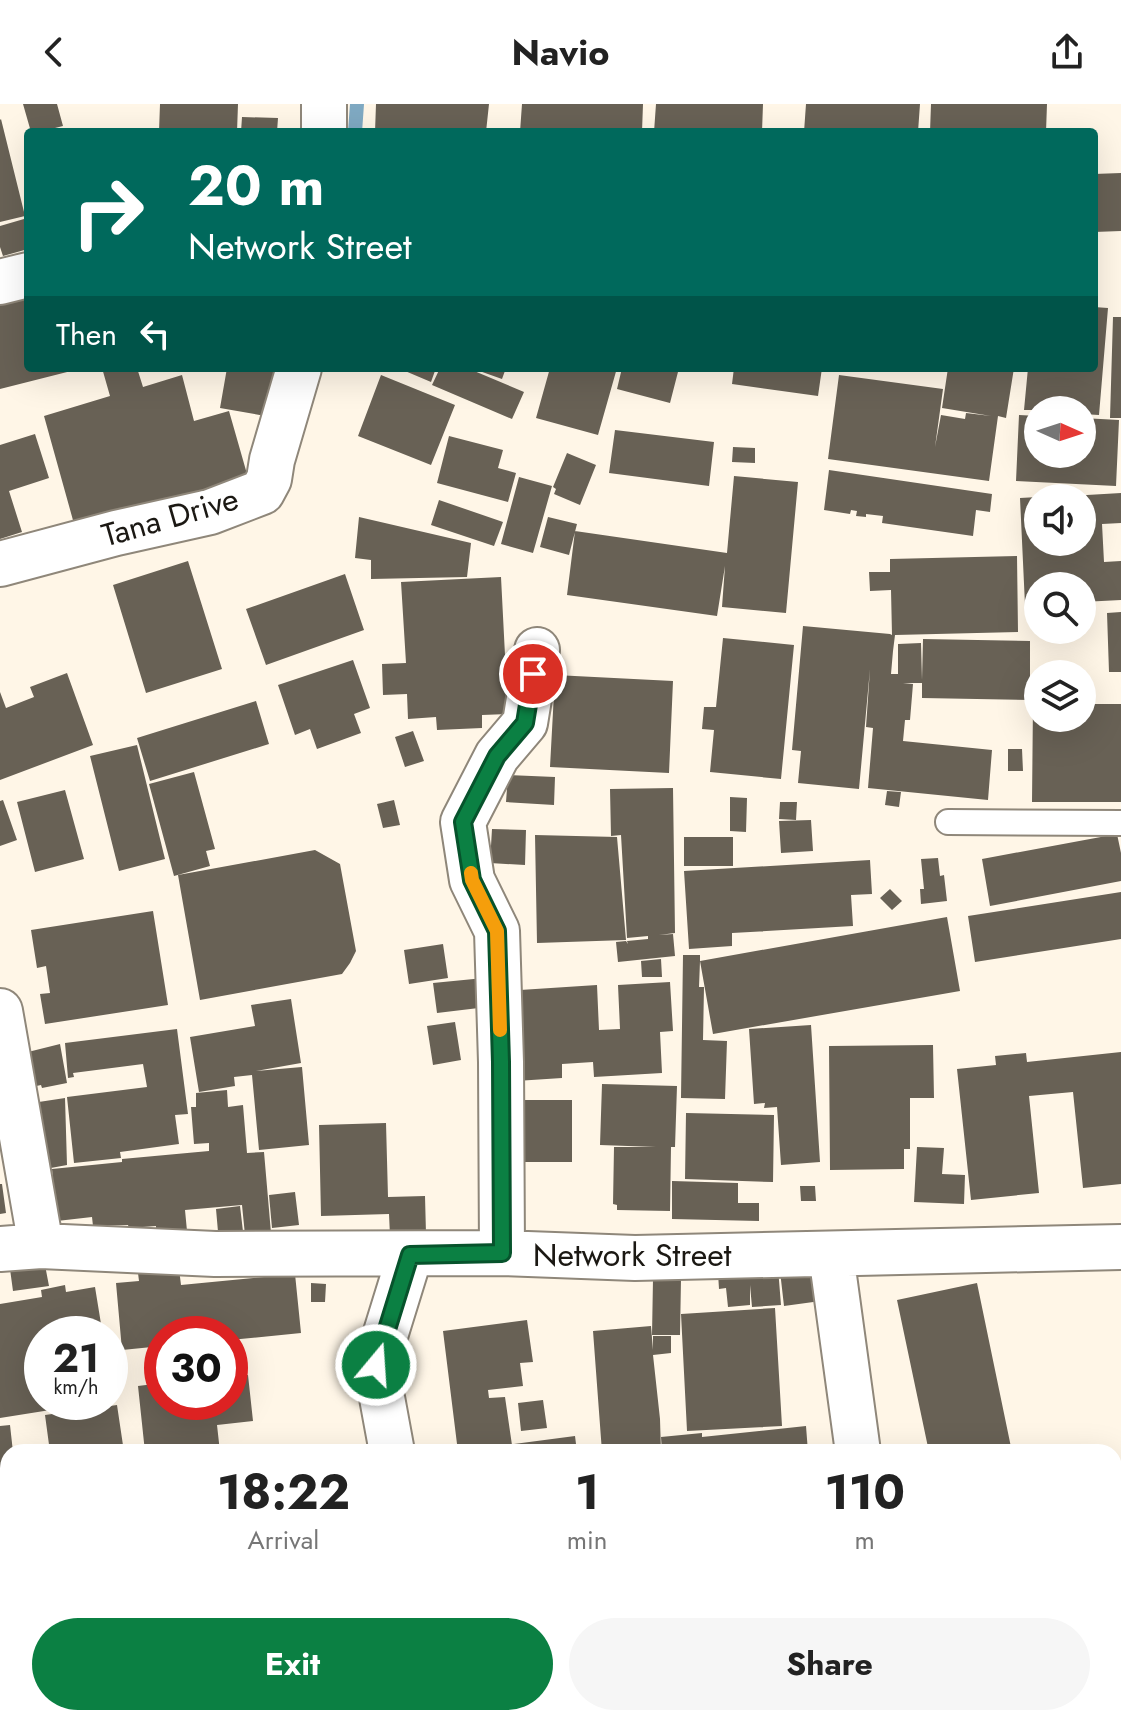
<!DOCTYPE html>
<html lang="en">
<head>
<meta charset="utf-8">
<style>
  :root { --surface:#fff; --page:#f6f6f6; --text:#222; --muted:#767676; --accent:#0b8043 }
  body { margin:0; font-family:Jost,sans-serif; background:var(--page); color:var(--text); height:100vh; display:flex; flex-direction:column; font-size:30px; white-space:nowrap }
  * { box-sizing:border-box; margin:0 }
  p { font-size:26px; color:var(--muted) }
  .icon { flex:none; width:44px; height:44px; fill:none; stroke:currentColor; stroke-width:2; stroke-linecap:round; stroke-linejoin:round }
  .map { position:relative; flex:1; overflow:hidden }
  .sheet { position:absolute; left:0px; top:1340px; width:1122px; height:282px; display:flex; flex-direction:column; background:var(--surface); border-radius:24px 24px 0 0; box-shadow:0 8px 32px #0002 }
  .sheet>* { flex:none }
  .guide { position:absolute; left:24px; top:24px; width:1074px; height:244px; border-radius:8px; box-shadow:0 8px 32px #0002; background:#00695c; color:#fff; overflow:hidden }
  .needle { width:52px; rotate:93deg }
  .buttons { position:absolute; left:1024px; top:292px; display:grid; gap:16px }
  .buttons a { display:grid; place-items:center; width:72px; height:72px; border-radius:50%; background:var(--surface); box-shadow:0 8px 32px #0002; font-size:40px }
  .speed { position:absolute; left:24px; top:1212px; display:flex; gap:16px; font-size:40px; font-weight:700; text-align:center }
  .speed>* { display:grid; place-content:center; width:104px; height:104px; border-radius:50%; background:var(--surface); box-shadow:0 8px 32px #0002; line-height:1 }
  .speed small { font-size:20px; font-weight:400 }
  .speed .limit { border:12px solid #d22; background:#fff; color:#111 }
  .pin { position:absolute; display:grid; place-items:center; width:68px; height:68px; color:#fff; margin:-34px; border:4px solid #fff; border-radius:50%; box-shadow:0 2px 8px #0007 }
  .me { position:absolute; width:88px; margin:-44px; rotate:18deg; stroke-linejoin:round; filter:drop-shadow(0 0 6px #0008) }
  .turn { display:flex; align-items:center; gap:28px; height:168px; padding:0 32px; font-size:36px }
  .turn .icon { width:104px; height:104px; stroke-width:2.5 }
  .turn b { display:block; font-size:56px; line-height:68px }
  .then { display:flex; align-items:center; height:76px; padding:0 32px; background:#0003; gap:16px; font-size:30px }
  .eta { display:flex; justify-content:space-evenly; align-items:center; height:136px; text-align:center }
  .eta b { font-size:48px; font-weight:700; line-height:56px }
  .cta { display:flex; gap:16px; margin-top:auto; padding:16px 32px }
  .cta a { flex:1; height:92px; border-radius:48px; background:var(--accent); color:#fff; font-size:32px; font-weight:700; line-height:92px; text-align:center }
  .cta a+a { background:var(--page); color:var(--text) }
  header { display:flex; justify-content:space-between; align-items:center; height:104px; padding:0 32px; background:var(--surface); font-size:36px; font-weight:700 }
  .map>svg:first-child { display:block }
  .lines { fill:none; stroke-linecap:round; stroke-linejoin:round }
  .stream { stroke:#7fa9c2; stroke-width:14 }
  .building { fill:#686155 }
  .service-casing { stroke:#8f877a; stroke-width:28 }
  .minor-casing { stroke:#8f877a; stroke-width:48 }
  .service { stroke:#fff; stroke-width:24 }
  .minor { stroke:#fff; stroke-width:44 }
  .route-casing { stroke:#07532c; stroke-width:20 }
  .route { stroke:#0b8043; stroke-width:14 }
  .slow { stroke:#f59e0b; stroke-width:14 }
  .labels { text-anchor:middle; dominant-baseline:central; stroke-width:8; stroke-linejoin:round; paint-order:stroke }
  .street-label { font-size:32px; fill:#1b1813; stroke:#fff }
</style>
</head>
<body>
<header><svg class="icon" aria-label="back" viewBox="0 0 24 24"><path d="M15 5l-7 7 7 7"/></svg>Navio<svg class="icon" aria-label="share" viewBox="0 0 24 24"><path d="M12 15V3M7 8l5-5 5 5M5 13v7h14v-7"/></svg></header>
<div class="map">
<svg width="1121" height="1621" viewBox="0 0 1121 1621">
  <rect width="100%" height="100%" fill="#fff6e7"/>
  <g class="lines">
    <!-- stream -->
    <path class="stream" d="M355 28 357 0"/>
  </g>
  <!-- building -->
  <path class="building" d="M23 0H57L63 22 39 28H31Z
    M160 0H238L237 28H159Z
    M376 0H489L486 28H375Z
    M522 0H643L642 28H520Z
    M656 0H763L762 28H654Z
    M806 0H920L918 28H804Z
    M931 0H1047L1046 28H930Z
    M242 13 278 14 277 28H241Z
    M1 15 25 112 0 118V16Z
    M1121 69V127L1094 128V70Z
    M24 115 28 131V145L3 152 0 143V122Z
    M28 189V264L79 265 0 285V196Z
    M1094 203 1108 204 1099 311 1082 310V306H1024L1028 264H1094Z
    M1113 213H1121V314H1110Z
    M102 264H137L143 283 182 271 194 317 229 307 249 377 76 427 44 312 110 292Z
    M227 264H279L271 313 220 304Z
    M398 264H436L431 278Z
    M440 264H467L524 288 512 315 432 281Z
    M471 264H506L502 275Z
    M550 264H617L598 331 536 314Z
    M622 264H679L670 299 617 285Z
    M734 264H822L818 292 732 280Z
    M948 264H1014L1006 314 998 312 989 377 828 355 839 271 943 285 935 343 941 311 965 315 966 309 991 312 942 304Z
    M381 271 455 301 431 361 358 332Z
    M1019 311 1038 312V350H1082V314L1119 316 1116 382 1016 377Z
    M615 326 714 338 709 382 609 369Z
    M35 330 49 374 9 387 22 428 0 435V341Z
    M449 332 503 346 498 364 516 369 508 398 437 379Z
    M733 343 755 344V359L732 358Z
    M567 349 596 361 580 401 554 390 556 385 553 383Z
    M829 366 992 390 990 408 976 406 973 432 882 419 883 412 866 410V413L856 412 857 407 851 406 850 410 824 406Z
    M734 372 798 378 786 509 722 503 725 462 717 512 567 491 575 427 727 449Z
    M519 373 552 382 533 449 501 440Z
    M1121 389V419L1102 420 1104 458 1121 457V496L1082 498V482H1038V500L1025 501 1020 394 1038 393V438H1082V394H1070V392Z
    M439 396 503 418 494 442 431 421Z
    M359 413 471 439 467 473 371 475V456L355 454Z
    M548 413 577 420 569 451 540 443Z
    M1017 452 1018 528 895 531 893 547 891 570H898V540L921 539 922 576 923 535 1030 537V596L922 594V579H903L913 580 910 616H905L903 637 992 646 988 696 868 684 873 624 866 623 870 565 859 685 798 679 801 647 792 646 803 522 890 530 892 531 891 486 870 487 869 468H890V455Z
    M188 457 222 565 146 589 113 481Z
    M345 470 364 526 266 561 246 505Z
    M501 473 508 610 482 611V624L437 626 436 613 408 615 407 590 383 591 382 560 406 559 401 478Z
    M1121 508V568H1109L1107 509Z
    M723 534 794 541 781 675 710 668 714 626 702 625 704 603H716Z
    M353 556 370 604 354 610 361 629 317 645 310 625 295 631 278 581Z
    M67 569 93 641 0 676V588L6 604 34 593 30 583Z
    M555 571 673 577 669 669 550 663Z
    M256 597 269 640 150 677 137 634Z
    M1033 599H1038V614H1082V600H1121V698H1032Z
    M413 627 424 657 405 663 395 633Z
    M137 641 165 755 119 767 90 652Z
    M1008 645H1022L1023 667H1008Z
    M194 668 215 745 206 747 210 762 174 772 149 680Z
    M508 671 555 673 554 701 506 698Z
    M673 684 675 829 659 831 673 830 675 852 618 858 616 838 626 837 628 840 627 837 648 835V832L627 834 621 731 611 732 610 685Z
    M65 686 84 755 35 768 17 698Z
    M887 687 901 688 899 703 885 701Z
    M730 693 747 694 746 728 730 727Z
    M3 696 17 736 0 742V697Z
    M394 696 400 721 383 724 377 700Z
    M780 698H797L796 716 779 715Z
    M811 716 813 747 781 749 779 717Z
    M492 725 526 726 525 761 490 759Z
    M1117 730 1121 749V777L990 802 982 755Z
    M535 731 617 733 626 836 537 839Z
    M684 733H733V762H684Z
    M315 746 340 760 356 847 350 859 342 870 200 896 178 771Z
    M938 754 940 772 944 771 947 797 921 800 920 785H924L921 755Z
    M870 756 872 790 851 791 853 822 732 829V842L689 845 684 767Z
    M890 785 902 797 892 806 880 794Z
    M1121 788V835L975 858 968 812Z
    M153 807 168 901 45 920 40 890 50 889 46 862 37 864 31 826Z
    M947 813 960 887 713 930 700 857 699 883H704L703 936 727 937 725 995 681 994 683 851H700V857Z
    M443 840 448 874 409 880 404 846Z
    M661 855 662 873H642L641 857Z
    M484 874 487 903 437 909 433 879Z
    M670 878 673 927 660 928 662 969 594 973 593 958 562 960V974L516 977 520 915H522L520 886 597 881 599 926 620 925 618 881Z
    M291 895 301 959 256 967 302 963 309 1041 259 1046 252 971 234 973 235 982 199 988 190 933 255 922 251 901Z
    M455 918 461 956 433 961 427 922Z
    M811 921 820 1058 781 1061 777 1003 764 1004 765 999 754 1000 749 925Z
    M177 925 188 1010 175 1011 179 1040 120 1048 121 1054 74 1059 67 993 147 983 143 960 73 969 74 973 68 974 65 939Z
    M60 940 67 979 42 984 41 981 27 984 20 950Z
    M933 941 934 994H910V1045H904V1065L830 1066 829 942Z
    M1121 948V1080L1083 1084 1073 988 1029 992 1039 1089 971 1096 957 965 996 961 995 952 1026 949 1027 958Z
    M602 980 677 982 675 1043H671L670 1107 617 1106V1101L613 1100 614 1043H656L600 1041Z
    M227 986 228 1003 243 1001 247 1049 264 1048 271 1129 245 1131 242 1101 185 1106 187 1127 156 1129V1122L129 1124 128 1121 93 1122 92 1113 57 1117 52 1065 122 1058V1055L209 1047V1039L194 1040 191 1003H196V989Z
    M65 994 67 1061 40 1066 19 1001Z
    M525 996H572V1058H511V1006Z
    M686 1009 774 1011 773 1078 685 1075Z
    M386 1019 388 1093 425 1092 426 1130 390 1132 389 1110 321 1112 319 1021Z
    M917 1043 944 1044 942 1070 965 1071 964 1100 914 1098Z
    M672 1077 738 1079V1099H759V1117L672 1115Z
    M0 1080H2L6 1109 0 1110Z
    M800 1082H815L816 1097H801Z
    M295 1088 299 1121 272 1124 269 1091Z
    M240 1102 244 1136 219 1139 216 1105Z
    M45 1161 49 1182 13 1187 10 1165Z
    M824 1162 828 1196 784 1202 780 1167Z
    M778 1164 781 1201 752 1203 750 1181V1201L728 1203 726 1184 719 1185 718 1169Z
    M179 1165 181 1181 295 1170 301 1229 230 1236V1230H162V1242L122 1246 116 1179 139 1177 138 1169Z
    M653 1175H681L680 1231H652Z
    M311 1179 326 1180 325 1198H311Z
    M977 1179 1012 1348H929L897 1196Z
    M65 1181 66 1188 95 1183 102 1226 90 1228V1230H42V1298H88V1300L0 1314V1200L42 1193 41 1186Z
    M775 1204 782 1322 687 1327 681 1210Z
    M527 1216 533 1258 520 1259 523 1282 488 1286 489 1294 505 1293 513 1348H458L443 1227Z
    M651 1222 653 1246V1232H671V1249L653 1251 660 1315 661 1348H602L593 1227Z
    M248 1271 253 1317 217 1321 220 1348H145L138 1282 162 1279V1298H230V1273Z
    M543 1296 547 1324 521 1327 518 1299Z
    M117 1301 124 1348H50L45 1311Z
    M10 1321 13 1348H8V1385L0 1386V1322Z
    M806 1322 808 1348H662L661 1333 702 1329V1333Z
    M575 1332 577 1348H515L514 1340Z
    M1121 1384V1479L1114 1481V1386Z
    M8 1426V1493L0 1495V1447H2L4 1457 0 1427Z
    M8 1501V1567H0V1502Z
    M1121 1520V1621H1104L1102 1614H1114V1521Z
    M8 1581V1614H76L77 1621H0V1582Z
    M82 1614H174V1619L83 1621Z
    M192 1614H373V1621H192Z
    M459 1614H516V1621H460Z
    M800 1614H826L827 1621H752V1619Z"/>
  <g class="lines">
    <defs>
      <path id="service" d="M948 718 1121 719"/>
      <path id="minor" d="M324 28V0
        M0 178 28 171
        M0 460 116 429 210 408 262 388 269 375 272 356 299 264
        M0 907 41 1142
        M0 1145 41 1142 215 1150 502 1149 635 1154 1121 1143
        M502 1149 501 958 497 827 472 776 463 718 497 652 525 619 537 546
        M831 1150 858 1348
        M392 1348 376 1261 410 1151
        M421 1614 422 1621
        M893 1614 894 1621"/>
    </defs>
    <!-- service casing -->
    <use href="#service" class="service-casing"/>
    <!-- minor casing -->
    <use href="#minor" class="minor-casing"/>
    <!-- service -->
    <use href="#service" class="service"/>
    <!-- minor -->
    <use href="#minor" class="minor"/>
  </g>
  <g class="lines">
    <defs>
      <path id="route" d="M376 1261 410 1151 502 1149 501 958 497 827 472 776 463 718 497 652 525 619 533 570"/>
    </defs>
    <!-- route casing -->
    <use href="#route" class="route-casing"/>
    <!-- route -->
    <use href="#route" class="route"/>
    <!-- slow -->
    <path class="slow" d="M471 769 472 776 497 827 500 926"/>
  </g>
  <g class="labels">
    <!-- street labels -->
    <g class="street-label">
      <text transform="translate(170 413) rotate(-16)">Tana Drive</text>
      <text x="632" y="1151">Network Street</text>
    </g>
  </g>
</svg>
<div class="buttons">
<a><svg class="needle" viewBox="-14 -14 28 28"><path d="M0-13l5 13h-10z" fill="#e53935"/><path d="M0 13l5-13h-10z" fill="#767676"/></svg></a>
<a><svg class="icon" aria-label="sound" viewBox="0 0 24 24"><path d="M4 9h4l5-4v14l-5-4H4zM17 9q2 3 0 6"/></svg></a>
<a><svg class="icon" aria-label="search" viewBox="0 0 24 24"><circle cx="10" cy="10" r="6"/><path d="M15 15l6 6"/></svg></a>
<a><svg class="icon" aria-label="layers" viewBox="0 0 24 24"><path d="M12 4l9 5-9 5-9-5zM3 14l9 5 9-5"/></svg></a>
</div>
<div class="speed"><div>21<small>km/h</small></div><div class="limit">30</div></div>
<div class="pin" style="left:533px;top:570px;background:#d93025"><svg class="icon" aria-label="arrive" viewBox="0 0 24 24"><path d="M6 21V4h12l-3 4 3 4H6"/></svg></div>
<svg class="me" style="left:376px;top:1261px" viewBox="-20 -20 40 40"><circle r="17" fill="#0b8043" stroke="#fff" stroke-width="3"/><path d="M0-11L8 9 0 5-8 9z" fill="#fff"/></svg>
<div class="guide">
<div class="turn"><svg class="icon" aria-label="right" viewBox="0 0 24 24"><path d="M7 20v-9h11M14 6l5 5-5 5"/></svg><div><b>20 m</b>Network Street</div></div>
<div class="then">Then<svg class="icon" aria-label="left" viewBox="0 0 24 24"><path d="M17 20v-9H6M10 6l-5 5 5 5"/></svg></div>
</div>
<section class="sheet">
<div class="eta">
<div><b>18:22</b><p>Arrival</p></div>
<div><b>1</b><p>min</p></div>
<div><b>110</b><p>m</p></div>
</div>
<div class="cta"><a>Exit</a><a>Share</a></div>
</section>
</div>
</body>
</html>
